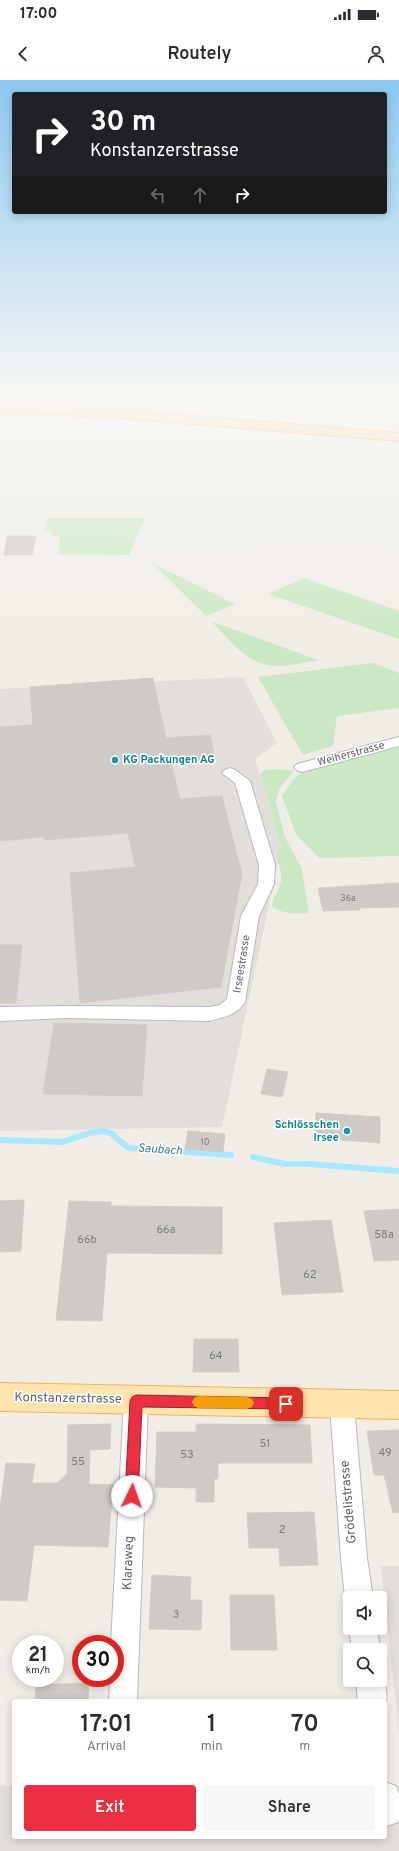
<!DOCTYPE html>
<html lang="en">
<head>
<meta charset="utf-8">
<style>
  :root { --surface:#fff; --page:#f7f7f7; --text:#2b2b33; --muted:#7c7c81; --accent:#ed3041 }
  body { margin:0; font-family:Overpass,sans-serif; background:var(--page); color:var(--text); height:100vh; display:flex; flex-direction:column; font-size:15px; white-space:nowrap }
  * { box-sizing:border-box; margin:0 }
  p { font-size:13px; color:var(--muted) }
  .icon { flex:none; width:22px; height:22px; fill:none; stroke:currentColor; stroke-width:2; stroke-linecap:round; stroke-linejoin:round }
  .map { position:relative; flex:1; overflow:hidden }
  .sheet { position:absolute; left:12px; top:1619px; width:375px; height:140px; display:flex; flex-direction:column; background:var(--surface); border-radius:4px; box-shadow:0 2px 10px #0003 }
  .sheet>* { flex:none }
  .banner { position:absolute; left:12px; top:12px; width:375px; height:122px; border-radius:4px; box-shadow:0 2px 10px #0003; background:#202124; color:#fff; overflow:hidden }
  .tools { position:absolute; left:343px; top:1511px; display:grid; gap:8px }
  .tools a { display:grid; place-items:center; width:44px; height:44px; border-radius:4px; background:var(--surface); box-shadow:0 2px 10px #0003; font-size:20px }
  .speed { position:absolute; left:12px; top:1555px; display:flex; gap:8px; font-size:20px; font-weight:700; text-align:center }
  .speed>* { display:grid; place-content:center; width:52px; height:52px; border-radius:50%; background:var(--surface); box-shadow:0 2px 10px #0003; line-height:1 }
  .speed small { font-size:10px; font-weight:400 }
  .speed .limit { border:6px solid #d22; background:#fff; color:#111 }
  .pin { position:absolute; display:grid; place-items:center; width:34px; height:34px; color:#fff; margin:-17px; border-radius:8px; box-shadow:0 2px 6px #0006 }
  .me { position:absolute; width:44px; margin:-22px; rotate:3deg; stroke-linejoin:round; filter:drop-shadow(0 0 3px #0008) }
  .turn { display:flex; align-items:center; gap:14px; height:84px; padding:0 12px; font-size:18px }
  .turn .icon { width:52px; height:52px; stroke-width:2.5 }
  .turn b { display:block; font-size:28px; line-height:34px }
  .lanes { display:flex; align-items:center; height:38px; padding:0 12px; background:#0003; justify-content:center; gap:20px; direction:ltr }
  .lanes .off { opacity:.35 }
  .eta { display:flex; justify-content:space-evenly; align-items:center; height:68px; text-align:center }
  .eta b { font-size:24px; font-weight:600; line-height:28px }
  .primary-button { display:flex; gap:8px; margin-top:auto; padding:8px 12px }
  .primary-button a { flex:1; height:46px; border-radius:4px; background:var(--accent); color:#fff; font-size:16px; font-weight:600; line-height:46px; text-align:center }
  .primary-button a+a { background:var(--page); color:var(--text) }
  .status { display:flex; justify-content:space-between; align-items:center; height:28px; padding:0 20px; background:var(--surface); direction:ltr }
  .status svg { height:11px; fill:currentColor }
  header { display:flex; justify-content:space-between; align-items:center; height:52px; padding:0 12px; background:var(--surface); font-size:18px; font-weight:600 }
  .map>svg:first-child { display:block }
  .industrial { fill:#e2dfdb }
  .green { fill:#c9e8c3 }
  .lines { fill:none; stroke-linecap:round; stroke-linejoin:round }
  .stream { stroke:#a8e7ff; stroke-width:6 }
  .building { fill:#cecac5; stroke:#d5cdc4 }
  .street-casing { stroke:#b7babd; stroke-width:2 }
  .primary-casing { stroke:#f4b05c; stroke-width:2 }
  .highway-casing { stroke:#f78100; stroke-width:2 }
  .street { fill:#fff; fill-rule:evenodd }
  .primary { fill:#ffe4ad; fill-rule:evenodd }
  .highway { fill:#ffd08f; fill-rule:evenodd }
  .route { fill:#ed3041; stroke:#9a1f2a }
  .slow { fill:#f59e0b }
  .culture-dot { fill:#0f9aa8; stroke:#fff; stroke-width:1.5 }
  .labels { text-anchor:middle; dominant-baseline:central; stroke-width:3; stroke-linejoin:round; paint-order:stroke }
  .number-label { font-size:9px; fill:#7a7d7e }
  .street-label { font-size:11px; fill:#5e6367; stroke:#fff }
  .culture-label { font-size:11px; font-weight:bold; fill:#0d838f; stroke:#fff; text-anchor:start }
  .near-number-label { font-size:11px; fill:#7a7d7e }
  .water-label { font-size:12px; font-style:italic; fill:#397899; stroke:#fff }
  .near-street-label { font-size:13px; fill:#5e6367; stroke:#fff }
</style>
</head>
<body>
<div class="status"><b>17:00</b><svg viewBox="0 0 49 12"><path d="M0 12V9h3v3zM5 12V6h3v6zM10 12V3h3v9zM15 12V0h3v12zM26 1h20v11H26zM47 4h2v5h-2z"/></svg></div>
<header><svg class="icon" aria-label="back" viewBox="0 0 24 24"><path d="M15 5l-7 7 7 7"/></svg>Routely<svg class="icon" aria-label="person" viewBox="0 0 24 24"><circle cx="12" cy="8" r="4"/><path d="M4 21q1-7 8-7t8 7"/></svg></header>
<div class="map">
<svg width="399" height="1771" viewBox="0 0 399 1771">
  <rect width="100%" height="100%" fill="#f0ede6"/>
  <!-- industrial -->
  <path class="industrial" d="M243 597 277 663 255 679 281 767 222 1047 0 1051V609Z
    M381 1486H399V1655Z
    M0 1705 14 1706V1757H385V1740H399V1771H0Z"/>
  <!-- green -->
  <path class="green" d="M48 438H145L129 475 58 474 60 456H52L51 451 45 450Z
    M152 483 235 524 206 536Z
    M304 498 399 531V559L268 514Z
    M211 541 318 580C306 582 294 585 281 586 249 588 231 561 211 541Z
    M373 583 399 593V628L337 636 333 666 303 675 258 597Z
    M399 665V776L319 778 296 754 282 716 296 696 310 690Z
    M276 689 294 691 280 707 276 721 285 757 302 789 308 828V833C296 834 281 834 272 826 272 818 277 815 279 808 284 797 280 787 276 776L281 767 260 694 265 690Z"/>
  <g class="lines">
    <!-- stream -->
    <path class="stream" d="M0 1060 63 1062 89 1053 102 1051 111 1053 128 1068 231 1075
      M253 1077 285 1084H310L399 1091"/>
  </g>
  <!-- building -->
  <path class="building" d="M7 456H36L32 475H4Z
    M153 598 166 658 210 655 215 678 171 682 180 719 222 716 242 794 221 907 80 923 70 793 135 787 128 753 44 760 43 757 0 761V647L33 645 30 607Z
    M399 803V827L360 828V830L323 831 318 808Z
    M0 865H22L16 923H0Z
    M54 943 147 945 142 1016 43 1014Z
    M267 989 288 992 282 1017 261 1014Z
    M316 1033 380 1037V1063L315 1058Z
    M188 1051 225 1054 223 1072 185 1069Z
    M24 1120 21 1171 0 1172V1121Z
    M69 1121 111 1122V1126L222 1127V1174L107 1173 102 1241 56 1240Z
    M399 1129V1180L374 1181 364 1131Z
    M331 1140 343 1212 282 1215 274 1143Z
    M194 1259H238L239 1292H193Z
    M111 1344 110 1369 90 1370 89 1404 113 1405 108 1467 34 1465 27 1521 0 1520V1428L6 1383 35 1384 32 1403H57L67 1394 68 1345Z
    M196 1344 310 1345 312 1383H218V1399H214V1422H196V1408L155 1407 157 1352H196Z
    M399 1350V1432L393 1433 384 1395H374L367 1351Z
    M314 1432 318 1485 280 1486 279 1468H249L247 1433Z
    M152 1495 191 1497 190 1520H202L201 1550 149 1549Z
    M230 1515H274L277 1570H231Z
    M89 1603 88 1621H35L36 1605Z"/>
  <g class="lines">
    <defs>
      <path id="street" d="M399 657V666L302 692 297 690 294 687 297 684Z
        M230 688 235 690 250 701 275 785 274 804 259 836 245 922C237 935 224 937 210 941L66 938 0 941V927L66 926 210 927 220 925 227 919 241 836 258 804 259 785 235 703 222 693 225 690Z
        M136 1310 145 1313 148 1321 137 1621H109L110 1598H115V1564H111L124 1321 127 1313Z
        M342 1314 351 1317 354 1325 367 1478 373 1518H350V1528L345 1518 341 1478 330 1325 333 1317Z
        M350 1546V1548H377L380 1570H352L349 1548Z
        M380 1590C384 1599 389 1615 385 1625V1621H358L356 1600H380Z
        M385 1702 396 1706 399 1714V1739L398 1742 387 1746 385 1745Z"/>
      <path id="primary" d="M0 1303 399 1311V1339L0 1331Z"/>
      <path id="highway" d="M0 324 120 330 399 353V361L120 338 0 332Z"/>
    </defs>
    <!-- street casing -->
    <use href="#street" class="street-casing"/>
    <!-- primary casing -->
    <use href="#primary" class="primary-casing"/>
    <!-- highway casing -->
    <use href="#highway" class="highway-casing"/>
    <!-- street -->
    <use href="#street" class="street"/>
    <!-- primary -->
    <use href="#primary" class="primary"/>
    <!-- highway -->
    <use href="#highway" class="highway"/>
  </g>
  <!-- sky -->
  <linearGradient id="sky" x2="0" y2="1"><stop stop-color="#8ec8f1"/><stop offset="0.56" stop-color="#f8f7f4"/><stop offset="1" stop-color="#f8f7f4" stop-opacity="0"/></linearGradient>
  <rect width="399" height="565" fill="url(#sky)"/>
  <!-- route -->
  <path class="route" d="M136 1315 286 1318 291 1320 293 1324 291 1327 286 1329 142 1327 138 1416 137 1420 132 1422 127 1420 125 1416 130 1321 132 1317Z"/>
  <!-- slow -->
  <path class="slow" d="M198 1316 247 1317 252 1319 254 1323 252 1327 247 1329 198 1328 194 1326 192 1322 194 1318Z"/>
  <!-- markers -->
  <g class="culture-dot">
    <circle cx="115" cy="680" r="4"/>
    <circle cx="347" cy="1051" r="4"/>
  </g>
  <g class="labels">
    <!-- number labels -->
    <g class="number-label">
      <text x="348" y="818">36a</text>
      <text x="205" y="1062">10</text>
    </g>
    <!-- street labels -->
    <g class="street-label">
      <text transform="translate(351 674) rotate(-15)">Weiherstrasse</text>
      <text transform="translate(242 884) rotate(-81)">Irseestrasse</text>
    </g>
    <!-- culture labels -->
    <g class="culture-label">
      <text x="123" y="680">KG Packungen AG</text>
      <text x="339" y="1045" text-anchor="end">Schlösschen<tspan x="339" dy="13">Irsee</tspan></text>
    </g>
    <!-- near-number labels -->
    <g class="near-number-label">
      <text x="166" y="1150">66a</text>
      <text x="384" y="1155">58a</text>
      <text x="87" y="1160">66b</text>
      <text x="310" y="1195">62</text>
      <text x="216" y="1276">64</text>
      <text x="265" y="1364">51</text>
      <text x="385" y="1373">49</text>
      <text x="187" y="1375">53</text>
      <text x="78" y="1382">55</text>
      <text x="282" y="1450">2</text>
      <text x="176" y="1535">3</text>
    </g>
    <!-- water labels -->
    <g class="water-label">
      <text transform="translate(160 1070) rotate(4)">Saubach</text>
    </g>
    <!-- near-street labels -->
    <g class="near-street-label">
      <text transform="translate(68 1319) rotate(1)">Konstanzerstrasse</text>
      <text transform="translate(349 1422) rotate(-95)">Grödelistrasse</text>
      <text transform="translate(129 1483) rotate(-88)">Klaraweg</text>
    </g>
  </g>
</svg>
<div class="tools">
<a><svg class="icon" aria-label="sound" viewBox="0 0 24 24"><path d="M4 9h4l5-4v14l-5-4H4zM17 9q2 3 0 6"/></svg></a>
<a><svg class="icon" aria-label="search" viewBox="0 0 24 24"><circle cx="10" cy="10" r="6"/><path d="M15 15l6 6"/></svg></a>
</div>
<div class="speed"><div>21<small>km/h</small></div><div class="limit">30</div></div>
<div class="pin" style="left:286px;top:1324px;background:#d93025"><svg class="icon" aria-label="arrive" viewBox="0 0 24 24"><path d="M6 21V4h12l-3 4 3 4H6"/></svg></div>
<svg class="me" style="left:132px;top:1416px" viewBox="-20 -20 40 40"><circle r="19" fill="#fff"/><path d="M0-13L10 11 0 6-10 11z" fill="#ed3041"/></svg>
<div class="banner">
<div class="turn"><svg class="icon" aria-label="right" viewBox="0 0 24 24"><path d="M7 20v-9h11M14 6l5 5-5 5"/></svg><div><b>30 m</b>Konstanzerstrasse</div></div>
<div class="lanes"><svg class="icon off" aria-label="left" viewBox="0 0 24 24"><path d="M17 20v-9H6M10 6l-5 5 5 5"/></svg><svg class="icon off" aria-label="ahead" viewBox="0 0 24 24"><path d="M12 20V5M6 11l6-6 6 6"/></svg><svg class="icon" aria-label="right" viewBox="0 0 24 24"><path d="M7 20v-9h11M14 6l5 5-5 5"/></svg></div>
</div>
<section class="sheet">
<div class="eta">
<div><b>17:01</b><p>Arrival</p></div>
<div><b>1</b><p>min</p></div>
<div><b>70</b><p>m</p></div>
</div>
<div class="primary-button"><a>Exit</a><a>Share</a></div>
</section>
</div>
</body>
</html>
